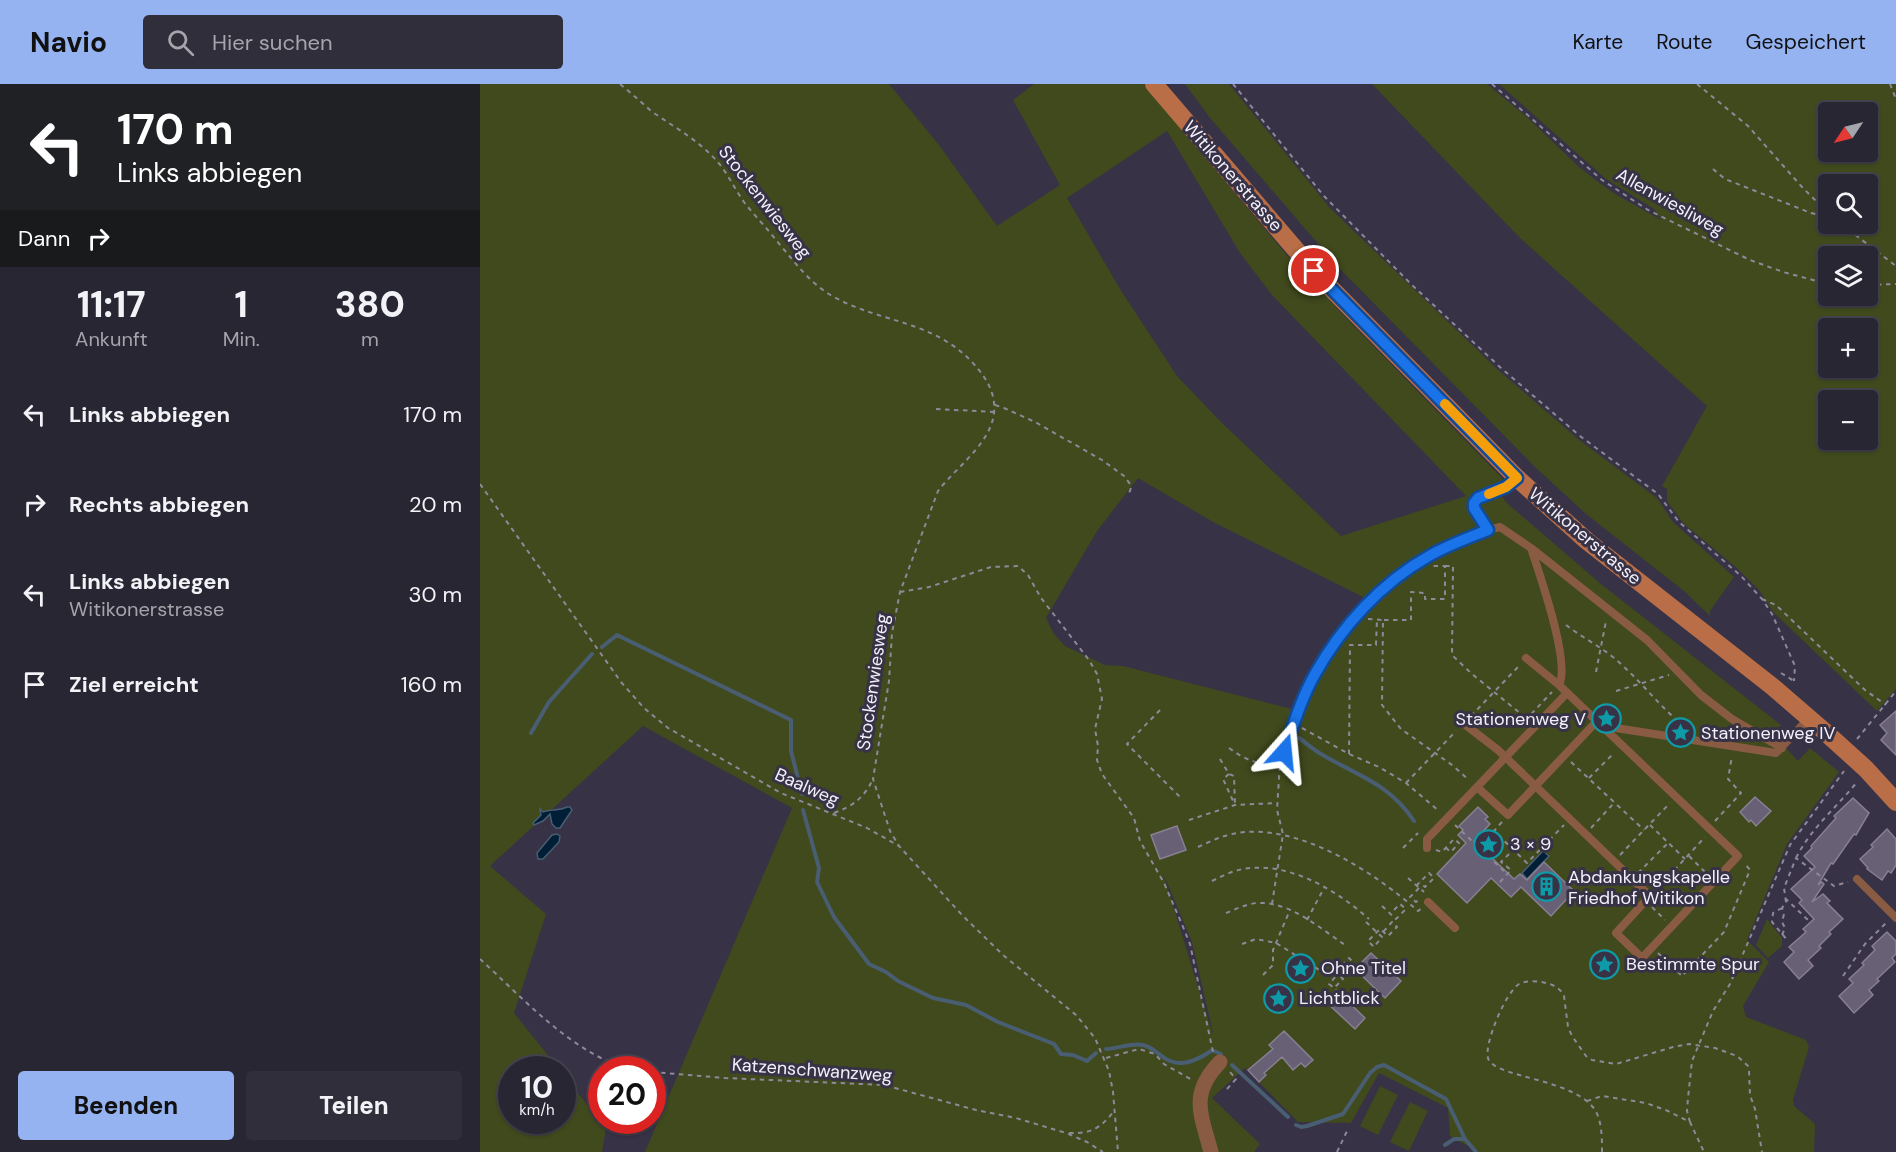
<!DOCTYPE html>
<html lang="de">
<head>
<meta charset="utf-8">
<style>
  :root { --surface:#292634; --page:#312e3c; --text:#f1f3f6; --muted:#a5a5ac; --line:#45434f; --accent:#95b2f1 }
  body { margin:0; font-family:"DM Sans",sans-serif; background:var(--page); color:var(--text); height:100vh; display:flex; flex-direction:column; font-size:22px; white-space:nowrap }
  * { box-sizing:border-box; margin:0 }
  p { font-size:20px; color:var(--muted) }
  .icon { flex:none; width:33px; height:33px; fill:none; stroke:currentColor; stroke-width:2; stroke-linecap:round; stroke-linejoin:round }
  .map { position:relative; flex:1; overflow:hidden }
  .sheet { display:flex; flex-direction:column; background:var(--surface); width:480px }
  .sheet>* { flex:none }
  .top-card { background:#202124; color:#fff; overflow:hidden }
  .needle { width:39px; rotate:235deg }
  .controls { position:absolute; left:1338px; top:18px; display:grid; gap:12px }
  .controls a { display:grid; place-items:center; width:60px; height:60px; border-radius:6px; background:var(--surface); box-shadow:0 2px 4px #0004,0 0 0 2px var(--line); font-size:30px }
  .speed { position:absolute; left:18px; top:972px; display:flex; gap:12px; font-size:30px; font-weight:700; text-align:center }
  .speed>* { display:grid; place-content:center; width:78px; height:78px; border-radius:50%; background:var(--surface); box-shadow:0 2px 4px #0004,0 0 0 2px var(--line); line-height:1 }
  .speed small { font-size:15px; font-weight:400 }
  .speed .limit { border:9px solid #d22; background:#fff; color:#111 }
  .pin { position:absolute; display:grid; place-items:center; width:51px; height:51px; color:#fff; margin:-26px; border:3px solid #fff; border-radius:50%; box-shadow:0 2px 6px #0007 }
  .me { position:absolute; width:66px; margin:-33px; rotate:18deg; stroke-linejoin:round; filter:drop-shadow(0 0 4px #0008) }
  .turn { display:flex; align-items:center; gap:21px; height:126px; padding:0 18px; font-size:27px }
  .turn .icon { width:78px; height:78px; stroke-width:2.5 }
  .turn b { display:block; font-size:42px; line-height:51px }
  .then { display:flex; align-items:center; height:57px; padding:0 18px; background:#0003; gap:12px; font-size:22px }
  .eta { display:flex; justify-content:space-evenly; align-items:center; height:102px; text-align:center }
  .eta b { font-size:36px; font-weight:800; line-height:42px }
  .primary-button { display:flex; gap:12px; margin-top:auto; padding:12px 18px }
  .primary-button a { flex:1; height:69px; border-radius:6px; background:var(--accent); color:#111; font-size:24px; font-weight:800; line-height:69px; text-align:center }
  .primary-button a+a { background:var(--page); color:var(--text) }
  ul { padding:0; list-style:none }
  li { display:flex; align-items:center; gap:18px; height:90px; padding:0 18px }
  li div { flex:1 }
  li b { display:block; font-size:22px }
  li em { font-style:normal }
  header { display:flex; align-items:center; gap:36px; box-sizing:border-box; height:84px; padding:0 30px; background:var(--accent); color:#111 }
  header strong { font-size:28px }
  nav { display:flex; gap:33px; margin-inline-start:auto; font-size:21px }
  .search { width:420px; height:54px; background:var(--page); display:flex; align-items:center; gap:15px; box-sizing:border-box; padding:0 21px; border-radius:6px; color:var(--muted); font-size:22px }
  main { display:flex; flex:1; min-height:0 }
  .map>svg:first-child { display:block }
  .green { fill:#404a1d; fill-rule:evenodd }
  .water { fill:#001f37; stroke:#495e72; stroke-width:1.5 }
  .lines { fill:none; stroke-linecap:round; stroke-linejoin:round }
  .stream { stroke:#495e72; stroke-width:4 }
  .building { fill:#686074; stroke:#887f94; stroke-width:1.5 }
  .path { stroke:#8d8999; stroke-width:2; stroke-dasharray:4.5 4.5; stroke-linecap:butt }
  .lane { stroke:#8a5b43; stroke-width:8 }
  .street { stroke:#8a5b43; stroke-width:15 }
  .secondary { stroke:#b96e47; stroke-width:18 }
  .route-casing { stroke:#114b97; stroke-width:15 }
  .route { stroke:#1a73e8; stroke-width:10 }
  .slow { stroke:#f59e0b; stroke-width:10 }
  .labels { text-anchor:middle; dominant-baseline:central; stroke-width:6; stroke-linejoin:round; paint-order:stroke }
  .street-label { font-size:18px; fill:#f3f0fc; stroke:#373245 }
  .poi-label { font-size:18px; fill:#f3f0fc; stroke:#373245; text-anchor:start }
</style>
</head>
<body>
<header>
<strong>Navio</strong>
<div class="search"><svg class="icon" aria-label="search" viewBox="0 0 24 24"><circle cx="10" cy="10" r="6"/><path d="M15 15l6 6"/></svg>Hier suchen</div>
<nav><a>Karte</a><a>Route</a><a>Gespeichert</a></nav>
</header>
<main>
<section class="sheet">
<div class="top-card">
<div class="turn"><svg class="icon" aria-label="left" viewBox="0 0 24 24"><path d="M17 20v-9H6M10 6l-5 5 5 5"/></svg><div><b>170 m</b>Links abbiegen</div></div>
<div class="then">Dann<svg class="icon" aria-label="right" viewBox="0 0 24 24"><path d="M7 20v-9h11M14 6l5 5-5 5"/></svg></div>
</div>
<div class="eta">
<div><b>11:17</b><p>Ankunft</p></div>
<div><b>1</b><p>Min.</p></div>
<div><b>380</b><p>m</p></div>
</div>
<ul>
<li><svg class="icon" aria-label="left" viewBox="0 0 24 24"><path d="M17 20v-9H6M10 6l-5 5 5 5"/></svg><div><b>Links abbiegen</b></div><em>170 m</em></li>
<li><svg class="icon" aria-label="right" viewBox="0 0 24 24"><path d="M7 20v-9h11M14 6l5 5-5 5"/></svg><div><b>Rechts abbiegen</b></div><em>20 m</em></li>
<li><svg class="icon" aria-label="left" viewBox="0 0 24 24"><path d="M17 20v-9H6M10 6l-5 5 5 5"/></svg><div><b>Links abbiegen</b><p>Witikonerstrasse</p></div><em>30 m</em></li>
<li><svg class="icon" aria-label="arrive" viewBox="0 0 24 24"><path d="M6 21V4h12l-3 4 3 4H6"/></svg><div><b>Ziel erreicht</b></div><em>160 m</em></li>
</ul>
<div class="primary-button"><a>Beenden</a><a>Teilen</a></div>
</section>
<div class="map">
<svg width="1416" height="1068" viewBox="0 0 1416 1068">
  <rect width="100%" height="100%" fill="#373245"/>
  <!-- green -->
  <path class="green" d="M0 0H409L459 61 517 142 580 101 533 16 554 0H664L805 169 871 239 1023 395 1015 404 1028 420 1121 500 1301 641 1292 649 1318 677 1330 664 1359 688 1307 760 1267 856 1289 878 1263 922 1266 933 1326 956 1329 963 1313 1016 1314 1022 1335 1040 1334 1068H999L970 1052 968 1024 899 989 871 1039 818 1038 765 984 732 1014 780 1060 774 1068H165L312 724 163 642 10 782 66 830 34 929 79 985 32 986V1036H82L83 990 126 1045 122 1068H0ZM687 47 760 169 792 211 986 412 861 452 741 338 697 292 640 205 587 114ZM658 394 735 439 885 514 864 536 837 575 812 625 643 582 625 581 585 562 574 550 566 534 617 447ZM683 789 712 858 733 949 732 948Z
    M705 0H749L850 124 1017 285 1098 355 1177 414 1193 438 1254 493 1230 527V532L1204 507 1106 430 1055 383 858 183 730 34Z
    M892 0H1007L1048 34 1099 83 1117 97 1135 110 1181 136 1174 125 1126 95 1019 0H1416V605L1397 627 1294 529 1279 506 1258 485 1203 439 1187 417V405L1182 402 1227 322 1040 154ZM1348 28H1388V68H1348ZM1348 100H1388V140H1348ZM1348 172H1388V212H1348ZM1348 244H1388V284H1348ZM1348 316H1388V356H1348Z
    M1287 835 1302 854V862L1288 874 1276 861Z
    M900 1002 918 1011 898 1051 880 1042Z
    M930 1018 948 1027 929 1067 910 1058Z"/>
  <!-- water -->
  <path class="water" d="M87 723H90L92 726 80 744H76L72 740 70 730 63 737 54 741 53 739 61 731 60 725 63 728C71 725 79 727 87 723Z
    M77 750 80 752 79 758 63 775H58L57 769 72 751Z
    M1063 767 1069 772 1047 795 1042 789Z"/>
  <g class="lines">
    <!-- stream -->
    <path class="stream" d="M122 563 137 551 311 636V667L322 710
      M51 649 69 618 112 570
      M819 654C826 659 834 666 841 670 878 692 910 700 934 737
      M323 726 339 784 337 798 354 833 389 880 406 888 418 897 453 914 486 921 518 938 574 960 581 970 593 971 607 977 616 969
      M626 965C638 965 652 958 663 961 672 963 676 968 683 973 699 985 716 977 731 967
      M734 967 741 970
      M752 981 808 1033
      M816 1041 821 1043 827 1042 863 1030 890 989 897 983 904 981 966 1015 985 1055 996 1068
      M965 1061 974 1055H985"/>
  </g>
  <!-- building -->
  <path class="building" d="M1416 627V671L1401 656 1407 649 1400 641Z
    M1275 713 1291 727 1276 742 1271 736 1269 738 1260 728Z
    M1373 714 1389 729 1376 751 1374 750 1353 780 1351 779 1338 801 1342 798 1344 800 1332 818 1343 810 1350 817 1347 819 1363 835 1349 848 1351 850 1339 862 1341 864 1328 876 1333 882 1319 895 1304 878 1314 868 1309 863 1326 848 1323 845 1334 835 1319 819 1322 816 1311 805 1335 783 1324 772 1332 764 1331 762 1356 734 1354 732Z
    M998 723 1008 733 1005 735 1010 740 994 757 1034 795 1040 790 1047 796 1064 778 1094 807 1071 832 1041 803 1031 813 1011 794 987 819 957 790 986 759 978 751 983 746 979 742Z
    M697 742 706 766 680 775 671 751Z
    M1407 745 1416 755V781L1411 789 1408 787 1402 796 1387 785 1388 784 1380 775 1393 763 1391 761Z
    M1407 848 1416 857V870L1412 874 1415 878 1397 895 1399 897 1389 906 1393 911 1374 929 1359 912 1373 899 1369 895 1384 881 1382 879 1395 866 1392 862Z
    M891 869 921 897 905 914 875 885Z
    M856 906 885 934 875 945 845 917Z
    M804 947 833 976 825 983 821 979 813 986 802 973 784 989 786 991 779 998 768 986 793 965 789 961Z"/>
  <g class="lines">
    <!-- path -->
    <path class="path" d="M140 0C151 9 161 18 171 27 194 43 218 56 236 76 247 88 254 104 264 118 274 131 286 143 296 156 314 177 330 200 354 213 401 239 452 236 492 278 501 288 508 297 512 309 525 351 480 378 458 407L420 508 412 549 409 597 393 695 410 747 419 762
      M753 0 844 112 932 201 1021 284 1100 352 1178 410 1199 438 1261 492 1282 515 1292 530 1315 582 1314 597
      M1012 0 1122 96 1168 126 1270 176 1303 188 1348 200
      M1217 0 1268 42 1322 103 1348 129
      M1410 0 1416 15
      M1233 85 1245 95 1331 129 1348 133
      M1361 140 1416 182
      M1388 201 1416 200
      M515 321 524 324 555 338 622 376 644 392 650 400 651 404 648 412
      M456 325 515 328
      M0 400 141 598 164 624 188 644 301 709 387 744 419 762 482 831 523 871 596 931 615 954 629 987 633 1008 638 1068
      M965 482H973L972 571 992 590 1046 634
      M420 508 449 503 511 483 538 482 548 491 561 514 609 576 617 590 622 615 615 645 618 662 617 676 622 690 654 734 660 757 684 799 701 838 710 860 733 968
      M1282 515 1296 521 1385 606 1406 621
      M888 535 903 536 902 621 921 645 972 681 989 696
      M904 536H931V508L945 509V515H965V482H952
      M1086 541C1104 555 1126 565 1143 582 1165 602 1182 625 1206 644
      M1116 588 1126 537
      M1301 589 1314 597
      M1136 607 1189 591
      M680 626 647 660 702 715
      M991 632 1039 582
      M1039 643 1072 608
      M822 644 869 670 899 683 926 699 959 727
      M1377 655 1416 607
      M749 664C767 677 777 680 799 681
      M869 670 870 561H896L897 535
      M740 675 749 690 754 692 755 721
      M1091 678 1164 746
      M749 690 743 695 754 719
      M1109 694 1134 669
      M926 699 976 647
      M354 729C373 722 384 714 393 695
      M709 736 755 721 796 719
      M1235 737 1261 709 1248 695 1252 672
      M1022 738 1014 747 1047 779 1084 741
      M975 741 1027 790
      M1170 741 1205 775
      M1111 744 1134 719
      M718 763C731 757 744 751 757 749 819 739 894 788 938 827L942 824
      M923 764 938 749
      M956 766 962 768 974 755 979 759 971 768 966 764
      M1140 771 1190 719
      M1209 772 1228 791
      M1316 774C1331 744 1357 723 1377 698
      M1158 789 1188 759
      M928 794 944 808
      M732 797C742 792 752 787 763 785 809 777 856 806 889 835
      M1020 798 1031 786 1021 778 1033 766
      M936 802 949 789 954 794 945 803 940 798
      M939 804 930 813 936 818 939 815
      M1176 806 1225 753
      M1305 814 1329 837
      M792 820 803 750 797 726 800 678
      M902 822 916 835 926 825 920 820 910 830
      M1172 823 1185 836
      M1302 824 1293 829 1292 838 1308 857
      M746 829C756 825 766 820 777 819 809 817 840 844 865 861
      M827 836 844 804
      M886 838 902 853 894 863 888 857 900 845 908 852 917 843 912 838 903 848
      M1302 851 1305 844 1302 838 1304 830 1302 824 1306 818 1304 804 1316 774 1354 802 1368 798
      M762 860 776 855 796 859 841 887
      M1178 869 1202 892 1244 848 1270 786 1265 780
      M0 875C42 913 98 976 156 986
      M848 880C853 885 858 890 863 895L854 904 849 900 858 890
      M856 888 869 874 874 879 865 889 859 884
      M783 891 793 881V866L810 826
      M1363 892 1385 860 1407 838
      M626 974 659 965 675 970 684 980 712 996
      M172 988 245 994 404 1001 496 1026 536 1034 586 1049 607 1058 623 1068
      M747 1005 756 995 750 988
      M1107 1017 1122 1012 1166 1019 1188 1027 1210 1038 1224 1068
      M1210 1038 1207 1027 1208 1014 1212 977 1233 927 1250 900 1310 761 1364 687
      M589 1049C611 1050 621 1044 634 1027
      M857 1068 868 1045
      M1122 1068C1122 1056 1122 1043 1118 1032 1104 994 1013 995 1008 974 1004 959 1026 908 1039 900 1047 896 1058 897 1066 899 1074 901 1080 904 1084 912L1088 943 1092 952 1106 972 1112 976 1136 980 1193 963 1209 960 1235 964 1257 972 1268 982 1269 987 1270 1011 1275 1025 1282 1068"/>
    <!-- lane -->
    <path class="lane" d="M1008 446 994 424V419L998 414 1026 403 1037 394
      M1051 464C1059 489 1091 579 1079 601
      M983 639 1018 666 1170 812 1136 849 1162 874 1258 772 1079 601 1046 574
      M1123 642 1296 669 1328 635
      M804 668C813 642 821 615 835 591 873 522 941 460 1020 443L1051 464 1167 556 1221 611 1252 635 1302 664
      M997 703 1087 609
      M947 764V755L997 703 1028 731 1117 637
      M1377 795 1416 834
      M948 818 975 844"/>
    <!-- street -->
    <path class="street" d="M731 1068C721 1030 709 1010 740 978"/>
    <!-- secondary -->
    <path class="secondary" d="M674 0 834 187 1037 394 1107 457 1293 603 1344 647 1386 685 1416 718"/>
  </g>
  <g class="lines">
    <defs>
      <path id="route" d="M804 668C813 642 821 615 835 590 862 542 901 499 949 472 968 461 988 454 1008 446L994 424V419L998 414 1026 403 1037 394 834 187"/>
    </defs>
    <!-- route casing -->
    <use href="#route" class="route-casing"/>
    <!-- route -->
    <use href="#route" class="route"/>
    <!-- slow -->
    <path class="slow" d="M965 320 1037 394 1026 403 1009 410"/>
  </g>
  <!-- icons -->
  <defs>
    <symbol id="sight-ring" viewBox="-11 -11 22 22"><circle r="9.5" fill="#373245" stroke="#0f9aa8" stroke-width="1.5"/><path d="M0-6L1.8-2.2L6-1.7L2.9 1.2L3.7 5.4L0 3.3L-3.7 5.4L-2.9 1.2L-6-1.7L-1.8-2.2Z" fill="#0f9aa8"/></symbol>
    <symbol id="building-ring" viewBox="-11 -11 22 22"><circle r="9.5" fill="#373245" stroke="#0f9aa8" stroke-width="1.5"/><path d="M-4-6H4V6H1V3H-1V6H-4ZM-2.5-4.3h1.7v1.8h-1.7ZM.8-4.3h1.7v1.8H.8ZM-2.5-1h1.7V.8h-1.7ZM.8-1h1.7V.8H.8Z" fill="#0f9aa8"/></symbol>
  </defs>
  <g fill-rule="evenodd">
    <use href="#sight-ring" x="1110" y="618" width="33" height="33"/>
    <use href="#sight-ring" x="1184" y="632" width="33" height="33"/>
    <use href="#sight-ring" x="992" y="744" width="33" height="33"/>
    <use href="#building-ring" x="1050" y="786" width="33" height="33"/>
    <use href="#sight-ring" x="1108" y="864" width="33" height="33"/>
    <use href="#sight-ring" x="804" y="868" width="33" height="33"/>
    <use href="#sight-ring" x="782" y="898" width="33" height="33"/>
  </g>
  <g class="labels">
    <!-- street labels -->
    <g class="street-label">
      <text transform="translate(753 92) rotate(49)">Witikonerstrasse</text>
      <text transform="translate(285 118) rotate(52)">Stockenwiesweg</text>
      <text transform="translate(1190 118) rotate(29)">Allenwiesliweg</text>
      <text transform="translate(1105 452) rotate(40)">Witikonerstrasse</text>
      <text transform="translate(393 598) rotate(-82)">Stockenwiesweg</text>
      <text transform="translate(327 703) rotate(24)">Baalweg</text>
      <text transform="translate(332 986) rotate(4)">Katzenschwanzweg</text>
    </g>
    <!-- poi labels -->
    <g class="poi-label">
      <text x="1106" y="635" text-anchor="end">Stationenweg V</text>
      <text x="1221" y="649">Stationenweg IV</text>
      <text x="1030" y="760">3 × 9</text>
      <text x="1088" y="793">Abdankungskapelle<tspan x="1088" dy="21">Friedhof Witikon</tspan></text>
      <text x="1146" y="880">Bestimmte Spur</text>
      <text x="841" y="884">Ohne Titel</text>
      <text x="819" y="914">Lichtblick</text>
    </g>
  </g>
</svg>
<div class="controls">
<a><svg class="needle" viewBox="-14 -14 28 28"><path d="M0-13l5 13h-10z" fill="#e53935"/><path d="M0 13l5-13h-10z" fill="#a5a5ac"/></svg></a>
<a><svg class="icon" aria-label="search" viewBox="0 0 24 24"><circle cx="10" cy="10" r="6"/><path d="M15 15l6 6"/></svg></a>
<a><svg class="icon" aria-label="layers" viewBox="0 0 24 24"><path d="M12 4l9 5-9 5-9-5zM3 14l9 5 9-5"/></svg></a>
<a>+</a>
<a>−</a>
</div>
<div class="speed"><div>10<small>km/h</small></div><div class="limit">20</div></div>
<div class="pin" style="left:834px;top:187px;background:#d93025"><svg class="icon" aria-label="arrive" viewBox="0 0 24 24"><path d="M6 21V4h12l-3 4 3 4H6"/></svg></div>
<svg class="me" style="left:804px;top:668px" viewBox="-20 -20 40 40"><path d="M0-17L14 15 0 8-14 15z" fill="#1a73e8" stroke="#fff" stroke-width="4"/></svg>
</div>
</main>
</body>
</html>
